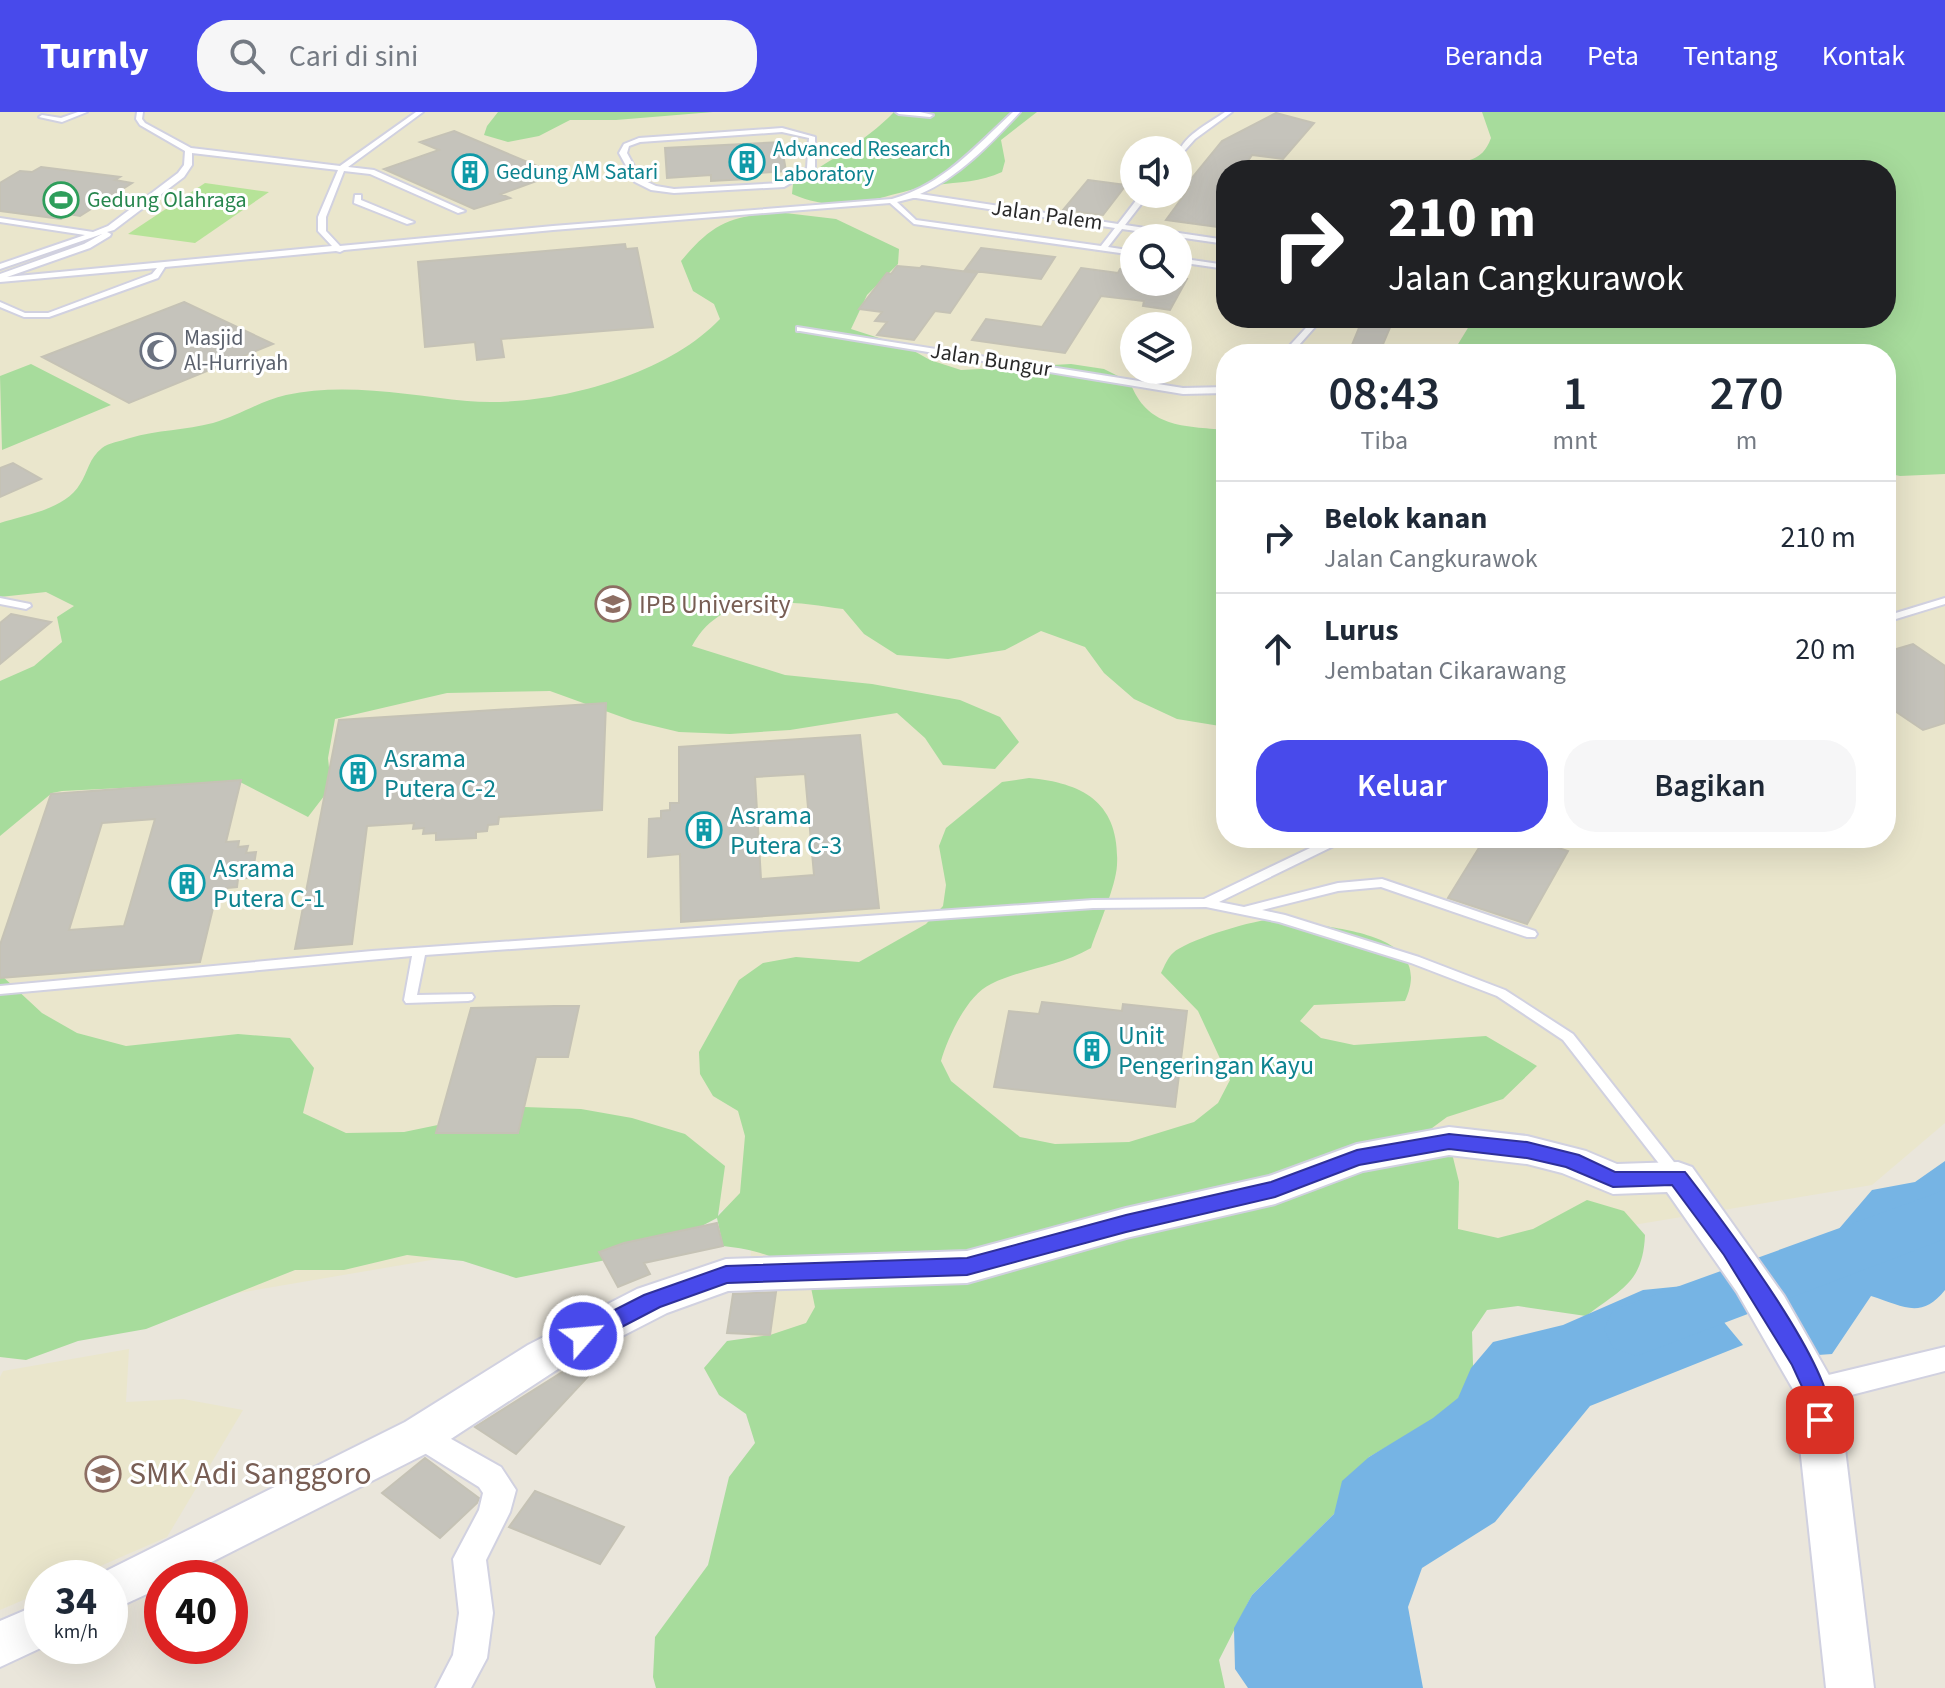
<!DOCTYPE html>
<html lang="id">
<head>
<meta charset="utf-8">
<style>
  :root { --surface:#fff; --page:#f6f6f7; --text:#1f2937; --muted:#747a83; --line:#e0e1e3; --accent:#484aeb }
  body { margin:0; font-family:"Source Sans 3",sans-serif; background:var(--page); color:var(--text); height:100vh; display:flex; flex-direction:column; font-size:30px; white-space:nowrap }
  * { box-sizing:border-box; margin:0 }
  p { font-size:26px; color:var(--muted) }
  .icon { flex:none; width:44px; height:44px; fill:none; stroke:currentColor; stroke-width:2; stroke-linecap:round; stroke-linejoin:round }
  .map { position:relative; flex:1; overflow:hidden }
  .drawer { position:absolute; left:1216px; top:232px; width:680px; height:504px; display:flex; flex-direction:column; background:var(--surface); border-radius:32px; box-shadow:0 8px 32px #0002 }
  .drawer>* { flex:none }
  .guide { position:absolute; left:1216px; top:48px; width:680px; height:168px; border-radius:32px; box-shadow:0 8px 32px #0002; background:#202124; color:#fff; overflow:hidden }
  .controls { position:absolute; left:1120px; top:24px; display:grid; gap:16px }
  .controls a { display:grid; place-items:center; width:72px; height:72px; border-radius:50%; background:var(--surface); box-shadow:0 8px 32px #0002; font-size:40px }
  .speed { position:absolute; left:24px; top:1448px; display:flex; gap:16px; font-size:40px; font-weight:700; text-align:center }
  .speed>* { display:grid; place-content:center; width:104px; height:104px; border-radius:50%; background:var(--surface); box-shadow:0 8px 32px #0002; line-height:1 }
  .speed small { font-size:20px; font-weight:400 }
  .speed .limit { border:12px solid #d22; background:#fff; color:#111 }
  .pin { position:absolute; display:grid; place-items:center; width:68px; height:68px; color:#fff; margin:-34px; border-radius:16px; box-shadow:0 4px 12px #0006 }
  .me { position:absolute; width:88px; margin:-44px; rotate:63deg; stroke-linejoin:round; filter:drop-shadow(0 0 6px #0008) }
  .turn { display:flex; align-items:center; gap:28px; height:168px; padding:0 40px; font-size:36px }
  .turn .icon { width:104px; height:104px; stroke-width:2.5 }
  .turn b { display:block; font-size:56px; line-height:68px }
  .eta { display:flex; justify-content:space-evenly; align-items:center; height:136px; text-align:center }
  .eta b { font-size:48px; font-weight:600; line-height:56px }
  .cta { display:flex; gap:16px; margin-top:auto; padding:16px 40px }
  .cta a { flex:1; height:92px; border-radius:32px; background:var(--accent); color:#fff; font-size:32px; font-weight:600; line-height:92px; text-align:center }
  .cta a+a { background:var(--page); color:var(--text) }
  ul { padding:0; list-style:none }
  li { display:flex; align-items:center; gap:24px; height:112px; padding:0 40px; border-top:2px solid var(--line) }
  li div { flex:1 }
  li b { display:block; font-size:30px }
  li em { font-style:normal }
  header { display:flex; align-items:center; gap:48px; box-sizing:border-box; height:112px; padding:0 40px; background:var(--accent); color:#fff }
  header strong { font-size:38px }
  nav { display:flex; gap:44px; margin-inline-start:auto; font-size:28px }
  .search { width:560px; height:72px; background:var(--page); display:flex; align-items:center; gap:20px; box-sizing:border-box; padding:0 28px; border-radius:32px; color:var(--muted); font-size:30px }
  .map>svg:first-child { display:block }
  .education { fill:#eae6cc; fill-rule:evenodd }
  .green { fill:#a7dc9c }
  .pitch { fill:#b6e398 }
  .water { fill:#76b4e4 }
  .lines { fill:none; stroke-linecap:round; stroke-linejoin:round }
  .river { fill:#76b4e4; fill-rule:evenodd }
  .building { fill:#c5c3bb; stroke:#c5c2b5; stroke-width:2; fill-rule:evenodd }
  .lane-casing { stroke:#d1d1e0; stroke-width:4 }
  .street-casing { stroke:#d1d1e0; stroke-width:4 }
  .secondary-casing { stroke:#d1d1e0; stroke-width:4 }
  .lane { fill:#fff; fill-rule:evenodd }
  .street { fill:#fff; fill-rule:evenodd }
  .secondary { fill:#fff; fill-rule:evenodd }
  .route { fill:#484aeb; stroke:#2f3099; stroke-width:2 }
  .labels { text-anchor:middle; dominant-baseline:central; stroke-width:6; stroke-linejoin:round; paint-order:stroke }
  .far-culture-label { font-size:22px; fill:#0d838f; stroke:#fff; text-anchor:start }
  .far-leisure-label { font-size:22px; fill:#27864d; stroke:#fff; text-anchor:start }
  .far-street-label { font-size:22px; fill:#292929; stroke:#fff }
  .far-worship-label { font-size:22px; fill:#5b616d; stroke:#fff; text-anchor:start }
  .education-label { font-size:26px; fill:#785e54; stroke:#fff; text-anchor:start }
  .culture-label { font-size:26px; fill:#0d838f; stroke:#fff; text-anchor:start }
  .near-education-label { font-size:32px; fill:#785e54; stroke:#fff; text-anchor:start }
</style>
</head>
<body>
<header>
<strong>Turnly</strong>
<div class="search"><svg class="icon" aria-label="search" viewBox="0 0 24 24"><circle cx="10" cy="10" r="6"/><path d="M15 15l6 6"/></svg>Cari di sini</div>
<nav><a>Beranda</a><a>Peta</a><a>Tentang</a><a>Kontak</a></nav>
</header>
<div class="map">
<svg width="1945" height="1576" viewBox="0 0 1945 1576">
  <rect width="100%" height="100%" fill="#eae6db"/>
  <!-- education -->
  <path class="education" d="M0 0H1945V1011L1872 1073 750 1261 751 1093 0 1222ZM1134 38H1178V82H1134ZM1226 58H1886V206H1226ZM1134 126H1178V170H1134ZM1134 214H1178V258H1134ZM1226 242H1886V726H1226Z
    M129 1237 126 1290 183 1287 243 1298 167 1425 73 1466H42V1480L0 1498V1265L3 1259Z"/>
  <!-- green -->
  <path class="green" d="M498 0H713L616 8H570L539 24 508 30 484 23 487 14Z
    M894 0H1037L1001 28 1005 49 1002 60C981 70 959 70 936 73 882 81 847 106 792 82L793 72C828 49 864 31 894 0Z
    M1482 0H1945V362L1900 364 1886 361V242H1452L1474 206H1886V58H1449C1466 44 1481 53 1491 26Z
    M777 100 836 107 899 137 898 152 867 183 851 217 907 235 930 248 961 258 1071 252 1104 257 1130 270C1147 316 1183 314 1226 318V615L1177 607 1134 587 1104 561 1085 535 1041 519 1005 538 948 547 897 543 864 522 843 497C788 489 723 477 692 534L785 563 872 572 960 588 1000 605 1019 630 995 657 943 653 925 626 897 601 790 618 730 622 679 620 633 609 550 579 447 581 335 607 328 646 331 675 308 705 240 670 62 679 52 681 0 724V569L34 554 62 530 57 505 74 494 46 480 0 485V411C25 403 66 397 80 372 88 360 89 346 102 336 108 331 121 329 130 326 157 318 186 318 213 311 238 304 260 289 286 283 345 270 408 283 467 289 546 296 664 266 720 207L714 192 693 179 681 149C712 112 728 105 777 100Z
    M31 252 111 293 2 338 0 264Z
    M1029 666C1084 671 1120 691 1117 753 1116 774 1098 815 1091 836 1059 855 1023 856 991 872 967 883 948 925 941 949L951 969 1020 1025 1055 1032 1129 1030 1194 1010 1218 991 1230 968 1198 899 1161 861C1164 855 1168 845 1173 841 1188 827 1263 805 1283 806 1297 807 1311 812 1325 814 1366 821 1431 832 1405 889L1314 893 1300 909 1321 926 1354 933 1486 924 1537 954 1503 987 1447 1005 1428 1019 1449 1029 1459 1070 1458 1117 1498 1126 1533 1117 1587 1088 1624 1099 1645 1123C1643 1171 1621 1177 1586 1204L1518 1194 1487 1198 1472 1220 1474 1285 1369 1345 1334 1402 1252 1483 1219 1548 1225 1576H656L653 1565 655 1525 708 1453 729 1365 755 1331 746 1302 719 1283 704 1256 727 1229 770 1223 806 1211 815 1195 809 1166C778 1145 759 1138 723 1134L717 1106 656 1138 516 1166 463 1149 407 1143 344 1158H295L146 1217 78 1229 26 1248 0 1245V862L42 901 77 921 126 934 238 922 290 926 314 956 303 1001 346 1021 404 1020 524 995 581 997 632 1006 685 1022 725 1054 718 1104 740 1081 745 1024 738 999 713 984 700 962 699 940 739 868 763 851 796 845 859 850 926 812 943 794 946 773 939 734 946 716 1002 670Z"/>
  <!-- pitch -->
  <path class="pitch" d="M205 71 269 80 195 131 128 122Z"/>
  <!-- water -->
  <path class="water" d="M1945 1049V1178C1921 1208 1903 1194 1871 1184L1832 1242 1804 1244 1753 1157 1832 1125 1872 1078 1915 1070Z
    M1693 1173 1743 1233 1590 1294 1495 1410 1422 1456 1408 1495 1423 1576H1248L1235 1557 1234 1516 1252 1483 1334 1402 1342 1369 1369 1345 1433 1306 1458 1286 1471 1256 1493 1230 1563 1213 1643 1178Z"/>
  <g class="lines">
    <!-- river -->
    <path class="river" d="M1945 1078V1127L1637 1244 1613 1236 1604 1217 1613 1198Z"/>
  </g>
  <!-- building -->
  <path class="building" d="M1276 1 1314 11 1283 47 1252 43 1242 58H1226V81L1222 87 1226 88V116L1166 108 1190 75 1186 74 1191 67 1222 29Z
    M454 19 556 62 501 82 510 86 474 97 384 57 439 38 420 30Z
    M781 30 786 59 746 62 747 67 711 69V63L667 66 665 36Z
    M41 55 120 65 115 68 132 71 80 104 69 102 61 107 0 99V71L20 59 32 60Z
    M1088 68 1126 73 1103 103 1063 98Z
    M625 132 626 137 637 136 653 215 501 227 504 245 477 248 475 230 425 235 418 150Z
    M981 136 1055 145 1041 167 965 158Z
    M897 154 920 156 922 154 977 161 950 201 935 199 914 228 877 223 887 210 875 209 882 200 859 197 887 161 891 162Z
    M1081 156 1118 161 1120 157 1134 159V170H1178V165L1187 167 1170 198 1143 194 1144 189 1101 184 1065 241 972 228 986 207 1042 215Z
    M184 190 273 232 129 291 42 245Z
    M1363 206H1394L1381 237 1352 233Z
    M13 351 41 367 0 385V356Z
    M11 502 51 510 0 552V511Z
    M1913 532 1945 554V611L1923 618 1886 593V540Z
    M606 591 602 698 499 705 498 712 488 713 487 719 476 720V726L436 728V721L423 722 424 716 413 717 414 711 367 714 352 832 295 837 339 608Z
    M860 623 879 796 681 810 680 742 648 745 649 707 661 706V699L670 698V691H679V635ZM805 662 814 763 761 767 755 665Z
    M241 668 226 730 239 729 238 735 248 734 246 741 256 740 252 765 238 767 237 775 227 776 225 783 216 784 200 850 0 866V833L51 682ZM155 707 124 814 69 818 102 711Z
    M1485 726H1528L1568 739 1527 812 1448 786Z
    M1042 890 1122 899 1123 892 1187 899 1175 995 994 975 1009 899 1039 902Z
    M555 894H579L568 945H536L518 1021H436L471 896Z
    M717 1111 723 1134 644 1151 650 1162 618 1175 599 1140 624 1131Z
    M776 1180 770 1223 727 1221 733 1182Z
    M580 1249 595 1257 516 1342 475 1315Z
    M425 1346 479 1386 477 1391 440 1426 382 1381Z
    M535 1379 624 1415 600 1452 509 1415Z"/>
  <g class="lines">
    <defs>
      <path id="lane" d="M78 0H87L62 10 39 5 42 3 61 6Z
        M137 0H143L142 7 145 11 191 36 340 54 416 0H423L348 55 374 58 465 99 458 101 370 62 344 59 326 105V119L340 134 553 114 892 87C944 72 974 36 1013 0H1020C991 31 959 65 920 82L1118 112 1141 82H1149L1125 113 1226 128V132L1122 117 1108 135 1134 139V143L914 112 890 91 553 118 344 138 340 140 336 139 165 155 158 166 49 205H24L0 195V190L25 201H48L152 162 157 156 0 170V162L84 132 102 122 0 157V152L85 123 0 110V106L93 120 108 114 178 61 184 53 185 39 140 13 136 7ZM192 41 338 58 318 105V119L332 134 7 165 90 136 110 124 111 122 107 120 114 118 184 65 192 53ZM913 86H916L1115 116 1101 134 916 108 897 90Z
        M896 0H920L933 3 930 5 899 2Z
        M1225 0H1232L1195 27 1178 46C1178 26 1210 11 1225 0Z
        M782 16 815 25V57L784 75 674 81 651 78 635 70 619 41 624 32 639 26ZM782 20 809 26 807 56 782 71 674 77 656 74 641 67 627 41 629 34 640 30Z
        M1449 50 1456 52 1451 58H1443Z
        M355 83H361V88L414 110 407 112 354 91Z
        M1178 146 1226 153V157L1178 150Z
        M1315 206H1323L1291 242H1282Z
        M797 215 1183 276 1226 275V281L1183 282 800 219H797Z
        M0 486 30 492 31 494 26 497 0 492Z
        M1945 486V492L1886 510V504Z
        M1331 726H1346L1344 729 1219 790 1244 795 1338 771 1382 767 1535 819 1537 822 1535 825H1527L1381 775 1338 779 1262 798 1285 803 1419 845 1505 878 1573 922 1681 1059 1683 1063 1681 1067 1676 1068 1671 1067 1563 928 1497 884 1411 851 1279 810 1206 795 1093 796 425 843 417 883 472 882 474 885 472 888 468 889 406 891 404 888 412 844 0 882V874L372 839 1093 788 1204 787Z"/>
      <path id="street" d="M1945 1235V1259L1816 1292 1805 1288 1801 1279 1805 1270 1816 1266Z
        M421 1310 501 1355 516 1378 510 1400 486 1448 493 1501 487 1546 471 1576H436L453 1543 459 1501 453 1447 479 1398 483 1381 479 1375 410 1332 405 1323 410 1314Z"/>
      <path id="secondary" d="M1449 1015 1527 1024 1586 1039 1617 1052 1678 1050 1692 1055 1784 1184 1838 1279 1874 1576H1826L1794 1279 1737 1180 1667 1080 1613 1082 1562 1061 1527 1052 1449 1043 1363 1059 1275 1092 1126 1126 967 1171 728 1179 667 1201 558 1257 437 1336 180 1466H162V1475L110 1499V1466H92L405 1310 528 1233 637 1177 726 1147 967 1139 1126 1096 1269 1064 1357 1032Z
        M42 1491V1534H45L0 1555V1509Z"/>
    </defs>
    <!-- lane casing -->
    <use href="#lane" class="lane-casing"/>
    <!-- street casing -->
    <use href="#street" class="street-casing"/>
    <!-- secondary casing -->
    <use href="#secondary" class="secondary-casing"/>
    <!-- lane -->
    <use href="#lane" class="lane"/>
    <!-- street -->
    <use href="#street" class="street"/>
    <!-- secondary -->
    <use href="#secondary" class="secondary"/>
  </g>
  <!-- route -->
  <path class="route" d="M1449 1022 1527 1030 1579 1043 1615 1060H1685C1715 1099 1849 1272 1828 1314L1820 1317 1812 1314 1804 1279 1792 1253 1724 1143 1672 1073 1613 1075 1566 1055 1527 1046 1449 1037 1359 1053 1275 1085 1126 1120 967 1163 727 1171 660 1195 591 1231 583 1233 575 1231 572 1224 575 1218 644 1183 726 1154 967 1146 1126 1103 1271 1070 1357 1038Z"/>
  <!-- icons -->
  <defs>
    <symbol id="building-ring" viewBox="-11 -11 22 22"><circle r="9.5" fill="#fff" stroke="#0f9aa8" stroke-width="1.5"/><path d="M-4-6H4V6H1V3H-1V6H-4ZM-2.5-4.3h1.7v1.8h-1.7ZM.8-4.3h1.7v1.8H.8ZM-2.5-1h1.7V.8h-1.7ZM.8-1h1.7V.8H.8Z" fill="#0f9aa8"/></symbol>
    <symbol id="stadium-ring" viewBox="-11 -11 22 22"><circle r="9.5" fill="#fff" stroke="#2e9e5b" stroke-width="1.5"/><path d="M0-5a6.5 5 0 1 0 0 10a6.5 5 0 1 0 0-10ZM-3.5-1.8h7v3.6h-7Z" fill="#2e9e5b"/></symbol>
    <symbol id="mosque-ring" viewBox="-11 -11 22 22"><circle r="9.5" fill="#fff" stroke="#6b7280" stroke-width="1.5"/><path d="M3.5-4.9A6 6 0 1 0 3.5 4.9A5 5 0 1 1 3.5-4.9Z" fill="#6b7280"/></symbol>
    <symbol id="university-ring" viewBox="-11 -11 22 22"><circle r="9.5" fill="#fff" stroke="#8d6e63" stroke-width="1.5"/><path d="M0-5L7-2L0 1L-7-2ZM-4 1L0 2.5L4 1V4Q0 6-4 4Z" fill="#8d6e63"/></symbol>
    <symbol id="school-ring" viewBox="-11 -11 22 22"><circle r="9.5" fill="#fff" stroke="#8d6e63" stroke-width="1.5"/><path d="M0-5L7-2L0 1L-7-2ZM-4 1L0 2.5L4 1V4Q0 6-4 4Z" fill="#8d6e63"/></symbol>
  </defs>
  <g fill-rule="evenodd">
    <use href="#building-ring" x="727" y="30" width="40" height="40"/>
    <use href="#building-ring" x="450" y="40" width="40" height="40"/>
    <use href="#stadium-ring" x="41" y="68" width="40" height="40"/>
    <use href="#mosque-ring" x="138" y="219" width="40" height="40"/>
    <use href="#university-ring" x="593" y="472" width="40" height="40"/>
    <use href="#building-ring" x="338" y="641" width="40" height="40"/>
    <use href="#building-ring" x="684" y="698" width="40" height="40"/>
    <use href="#building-ring" x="167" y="751" width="40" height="40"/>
    <use href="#building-ring" x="1072" y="918" width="40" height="40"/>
    <use href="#school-ring" x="83" y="1342" width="40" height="40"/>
  </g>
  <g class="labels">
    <!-- far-culture labels -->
    <g class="far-culture-label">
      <text x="773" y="37">Advanced Research<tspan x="773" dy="25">Laboratory</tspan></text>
      <text x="496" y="60">Gedung AM Satari</text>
    </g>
    <!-- far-leisure labels -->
    <g class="far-leisure-label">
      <text x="87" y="88">Gedung Olahraga</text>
    </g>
    <!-- far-street labels -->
    <g class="far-street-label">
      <text transform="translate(1047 103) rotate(8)">Jalan Palem</text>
      <text transform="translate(991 248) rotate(9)">Jalan Bungur</text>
    </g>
    <!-- far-worship labels -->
    <g class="far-worship-label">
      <text x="184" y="226">Masjid<tspan x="184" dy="25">Al-Hurriyah</tspan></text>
    </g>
    <!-- education labels -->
    <g class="education-label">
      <text x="639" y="492">IPB University</text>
    </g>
    <!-- culture labels -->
    <g class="culture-label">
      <text x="384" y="646">Asrama<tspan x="384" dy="30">Putera C-2</tspan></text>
      <text x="730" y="703">Asrama<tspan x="730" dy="30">Putera C-3</tspan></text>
      <text x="213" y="756">Asrama<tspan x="213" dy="30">Putera C-1</tspan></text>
      <text x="1118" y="923">Unit<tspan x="1118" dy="30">Pengeringan Kayu</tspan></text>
    </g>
    <!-- near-education labels -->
    <g class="near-education-label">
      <text x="129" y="1362">SMK Adi Sanggoro</text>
    </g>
  </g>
</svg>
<div class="controls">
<a><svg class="icon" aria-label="sound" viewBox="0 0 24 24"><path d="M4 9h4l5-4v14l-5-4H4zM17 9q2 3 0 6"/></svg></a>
<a><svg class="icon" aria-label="search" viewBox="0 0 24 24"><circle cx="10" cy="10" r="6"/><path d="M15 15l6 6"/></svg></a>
<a><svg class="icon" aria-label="layers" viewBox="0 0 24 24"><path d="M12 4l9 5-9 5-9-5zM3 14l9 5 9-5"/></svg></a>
</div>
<div class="speed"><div>34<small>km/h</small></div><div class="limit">40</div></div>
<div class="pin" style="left:1820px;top:1308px;background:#d93025"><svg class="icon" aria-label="arrive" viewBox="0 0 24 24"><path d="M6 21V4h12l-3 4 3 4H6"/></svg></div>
<svg class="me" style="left:583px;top:1224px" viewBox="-20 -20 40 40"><circle r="17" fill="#484aeb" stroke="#fff" stroke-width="3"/><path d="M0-11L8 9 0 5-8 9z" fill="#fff"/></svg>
<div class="guide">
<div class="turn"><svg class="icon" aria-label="right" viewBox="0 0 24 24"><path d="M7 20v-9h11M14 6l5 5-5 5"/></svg><div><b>210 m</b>Jalan Cangkurawok</div></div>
</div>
<section class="drawer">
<div class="eta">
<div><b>08:43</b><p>Tiba</p></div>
<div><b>1</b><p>mnt</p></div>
<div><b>270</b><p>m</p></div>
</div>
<ul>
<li><svg class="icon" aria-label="right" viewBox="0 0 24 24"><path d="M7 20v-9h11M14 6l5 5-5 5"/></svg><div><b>Belok kanan</b><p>Jalan Cangkurawok</p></div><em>210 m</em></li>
<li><svg class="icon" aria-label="ahead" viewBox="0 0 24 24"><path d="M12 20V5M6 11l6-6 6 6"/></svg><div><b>Lurus</b><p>Jembatan Cikarawang</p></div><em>20 m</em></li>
</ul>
<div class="cta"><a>Keluar</a><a>Bagikan</a></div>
</section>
</div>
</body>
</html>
